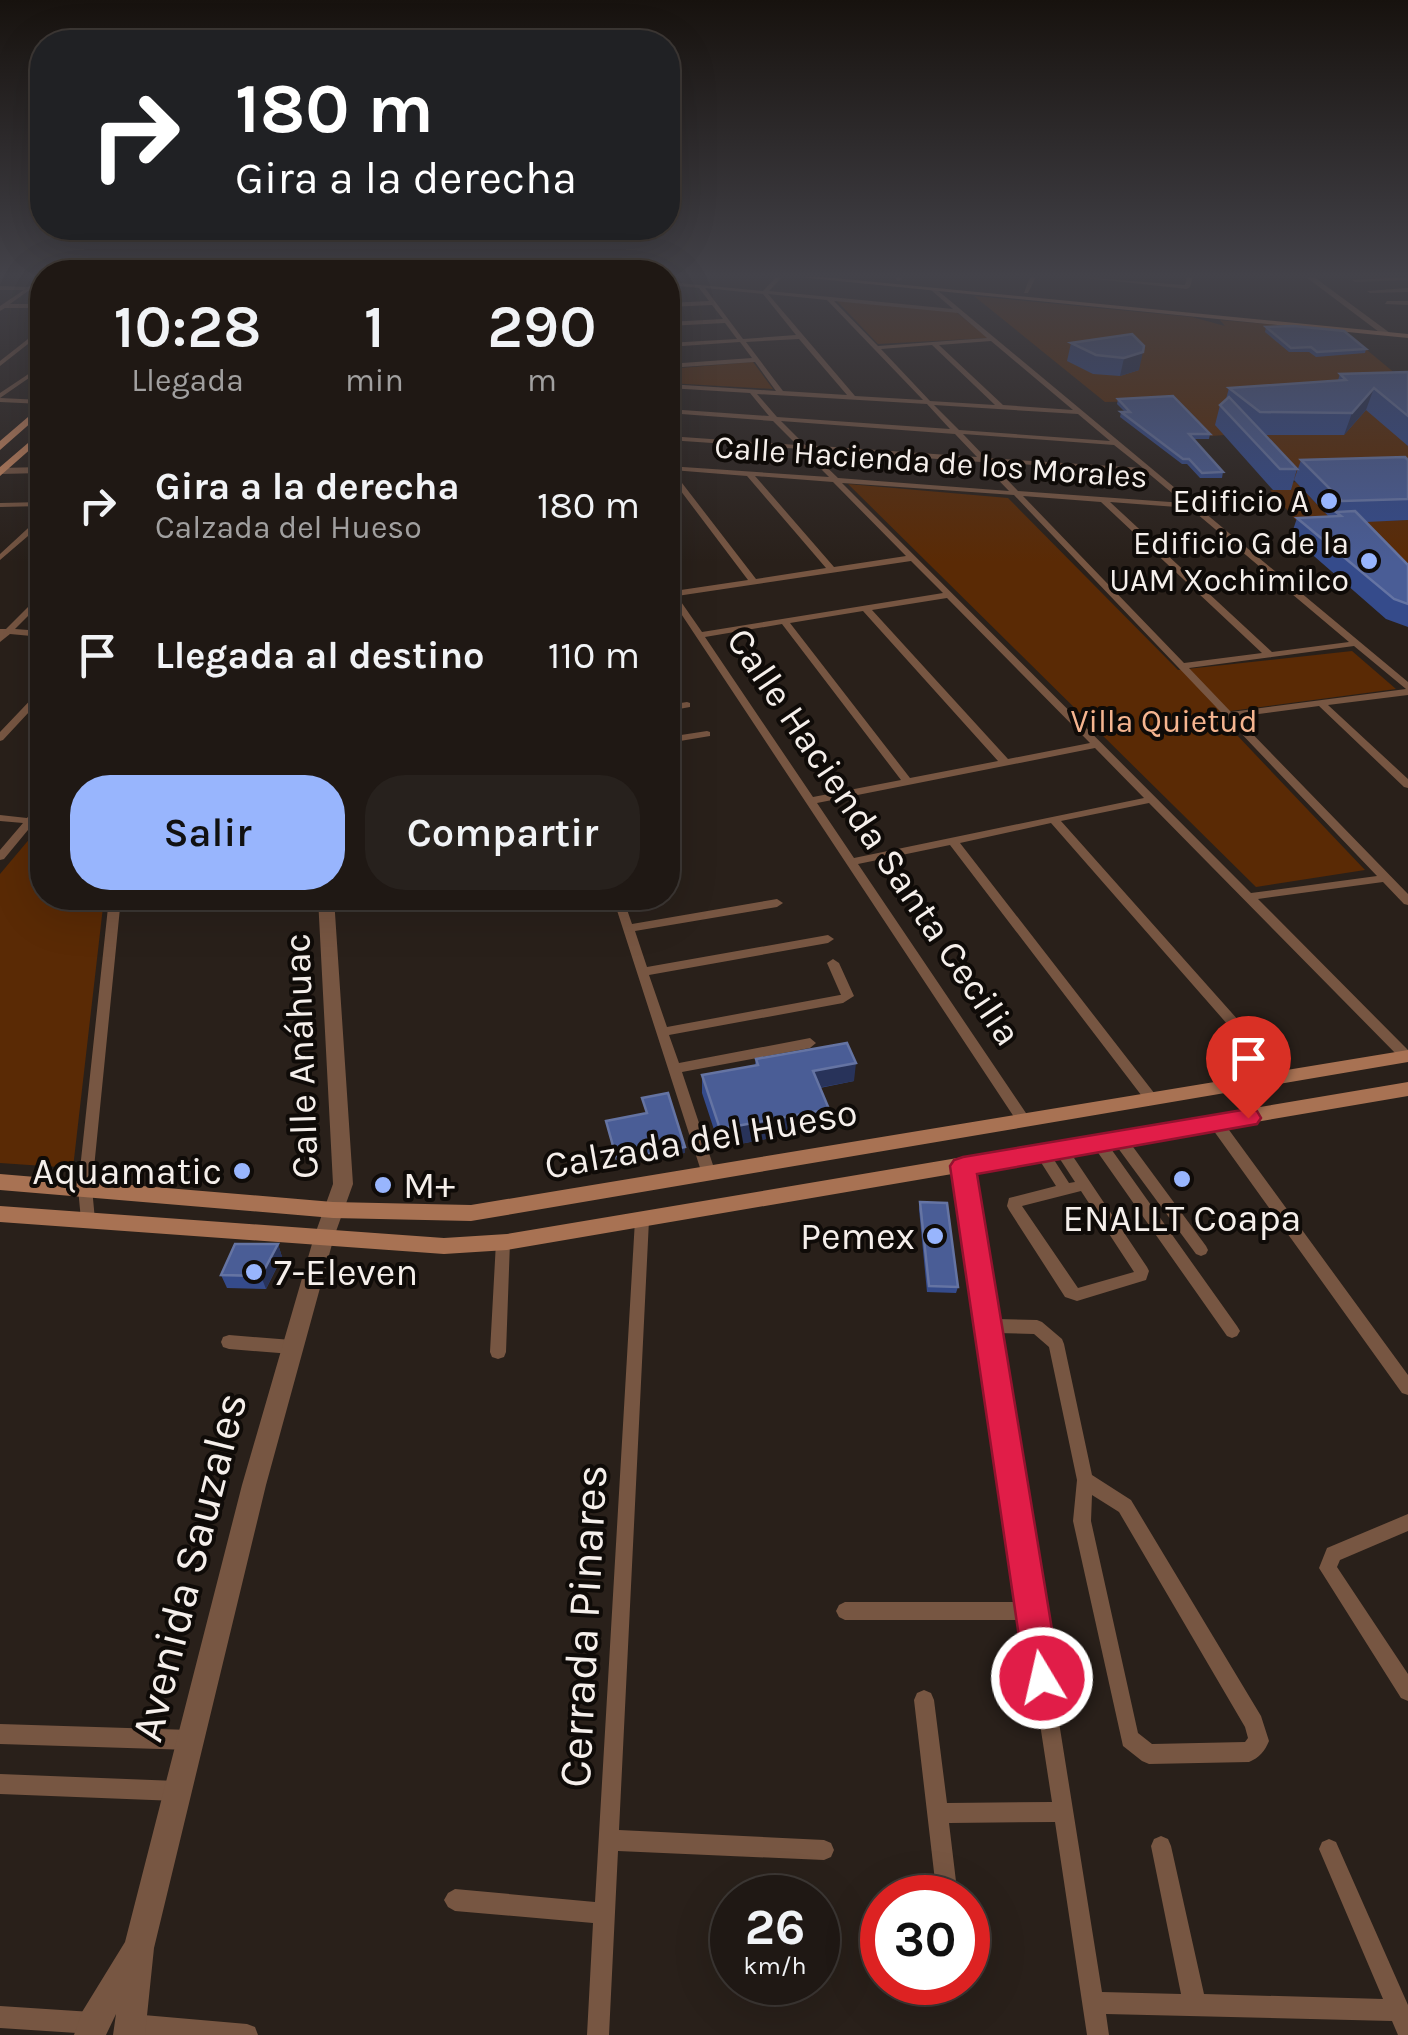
<!DOCTYPE html>
<html lang="es">
<head>
<meta charset="utf-8">
<style>
  :root { --surface:#1f1814; --page:#27211d; --text:#f1f3f6; --muted:#a1a0a0; --line:#3c3734; --accent:#98b5fd }
  body { margin:0; font-family:Karla,sans-serif; background:var(--page); color:var(--text); height:100vh; display:flex; flex-direction:column; font-size:38px; white-space:nowrap }
  * { box-sizing:border-box; margin:0 }
  p { font-size:32px; color:var(--muted) }
  .icon { flex:none; width:55px; height:55px; fill:none; stroke:currentColor; stroke-width:2; stroke-linecap:round; stroke-linejoin:round }
  .map { position:relative; flex:1; overflow:hidden }
  .drawer { position:absolute; left:30px; top:260px; width:650px; height:650px; display:flex; flex-direction:column; background:var(--surface); border-radius:40px; box-shadow:0 10px 40px #0002,0 0 0 2px var(--line) }
  .drawer>* { flex:none }
  .hud { position:absolute; left:30px; top:30px; width:650px; height:210px; border-radius:40px; box-shadow:0 10px 40px #0002,0 0 0 2px var(--line); background:#202124; color:#fff; overflow:hidden }
  .speed { position:absolute; left:710px; top:1875px; display:flex; gap:20px; font-size:50px; font-weight:700; text-align:center }
  .speed>* { display:grid; place-content:center; width:130px; height:130px; border-radius:50%; background:var(--surface); box-shadow:0 10px 40px #0002,0 0 0 2px var(--line); line-height:1 }
  .speed small { font-size:25px; font-weight:400 }
  .speed .limit { border:15px solid #d22; background:#fff; color:#111 }
  .pin { position:absolute; display:grid; place-items:center; width:85px; height:85px; color:#fff; margin:-102px -42px; border-radius:50% 50% 50% 0; rotate:-45deg; box-shadow:0 0 10px #0007 }
  .pin .icon { rotate:45deg }
  .me { position:absolute; width:110px; margin:-55px; rotate:351deg; stroke-linejoin:round; filter:drop-shadow(0 0 8px #0008) }
  .turn { display:flex; align-items:center; gap:35px; height:210px; padding:0 40px; font-size:45px }
  .turn .icon { width:130px; height:130px; stroke-width:2.5 }
  .turn b { display:block; font-size:70px; line-height:85px }
  .eta { display:flex; justify-content:space-evenly; align-items:center; height:170px; text-align:center }
  .eta b { font-size:60px; font-weight:600; line-height:70px }
  .action { display:flex; gap:20px; margin-top:auto; padding:20px 40px }
  .action a { flex:1; height:115px; border-radius:40px; background:var(--accent); color:#111; font-size:40px; font-weight:600; line-height:115px; text-align:center }
  .action a+a { background:var(--page); color:var(--text) }
  ul { padding:0; list-style:none }
  li { display:flex; align-items:center; gap:30px; height:150px; padding:0 40px }
  li div { flex:1 }
  li b { display:block; font-size:38px }
  li em { font-style:normal }
  .map>svg:first-child { display:block }
  .green { fill:#5a2a05 }
  .lines { fill:none; stroke-linecap:round; stroke-linejoin:round }
  .minor { fill:#775642; fill-rule:evenodd }
  .tertiary { fill:#775642; fill-rule:evenodd }
  .secondary { fill:#a87253; fill-rule:evenodd }
  .primary { fill:#cd885f; fill-rule:evenodd }
  .wall { fill:#354b8b }
  .shaded-wall { fill:#28335a }
  .building { fill:#4a5d96; stroke:#6574a3; stroke-width:2.5 }
  .route { fill:#e11d48; stroke:#92132f; stroke-width:2.5 }
  .poi-dot { fill:#98b5fd; stroke:#0f0b08; stroke-width:4 }
  .labels { text-anchor:middle; dominant-baseline:central; stroke-width:8; stroke-linejoin:round; paint-order:stroke }
  .far-street-label { font-size:32px; fill:#f5efeb; stroke:#0f0b08 }
  .far-poi-label { font-size:32px; fill:#f5efeb; stroke:#0f0b08; text-anchor:end }
  .far-park-label { font-size:32px; fill:#f5b590; stroke:#0f0b08 }
  .street-label { font-size:38px; fill:#f5efeb; stroke:#0f0b08 }
  .poi-label { font-size:38px; fill:#f5efeb; stroke:#0f0b08; text-anchor:end }
  .near-street-label { font-size:45px; fill:#f5efeb; stroke:#0f0b08 }
</style>
</head>
<body>
<div class="map">
<svg width="1408" height="2035" viewBox="0 0 1408 2035">
  <rect width="100%" height="100%" fill="#29201a"/>
  <!-- green -->
  <path class="green" d="M974 296 1192 317 1225 326 1220 320 1344 331 1408 384V488L1397 478 1283 481 1225 435 1184 438 1154 401 1105 402Z
    M836 300 956 312 988 338 878 344Z
    M753 362 773 389 668 383V369Z
    M1296 482 1334 522 1408 520V611L1312 539 1270 490H1290L1285 483Z
    M848 484 1008 498 1178 670 1352 651 1396 689 1216 713 1365 870 1256 887Z
    M42 824V898H104L73 1168 0 1163V874Z"/>
  <g class="lines">
    <!-- minor -->
    <path class="minor" d="M776 277H782L769 291 953 309 931 290 936 289 1408 682V695L1328 705 1408 779V788L1404 787 1319 706 1236 717 1408 894V905L1404 904 1383 882 1258 899 1408 1050V1060L1401 1059 1149 803 1061 821 1288 1076 1290 1079 1288 1082H1278L1051 823 960 843 1158 1098 1160 1101 1158 1104H1148L950 845 858 864 1032 1122 1030 1126H1020L668 594V585L674 591 748 580 668 474V466L829 477 801 449 668 440V436L797 445 773 421 668 413V409L769 416 750 393 668 388V384L776 391 755 362 668 368V364L752 358 740 342 668 347V343L737 339 725 323 668 326V322L723 319 712 305 668 307V303L709 301 699 288 668 285V282L763 291ZM705 288 763 294 796 335 743 339ZM768 294 827 300 923 400 855 396ZM834 301 958 313 987 338 878 346ZM799 339 847 395 783 391 746 342ZM991 341 1073 410 1003 405 939 345ZM932 345 995 405 930 401 881 349ZM757 394 927 404 950 429 777 417ZM934 405 1078 414 1110 441 959 430ZM781 421 955 434 977 457 805 445ZM963 434 1114 445 1143 468 986 458ZM809 450 981 462 1009 491 838 478ZM990 462 1148 473 1184 503 1018 491ZM672 470 747 476 826 568 756 579ZM755 476 833 482 906 556 834 567ZM842 483 1014 495 1377 876 1251 893ZM1023 496 1101 502 1262 653 1184 663ZM1110 502 1190 508 1349 642 1272 652ZM911 561 943 593 702 632 677 596ZM947 598 1090 743 1008 759 872 610ZM863 611 998 761 910 778 790 623ZM782 624 901 780 813 797 705 637ZM1354 646 1406 689 1231 712 1189 668ZM1095 748 1144 798 854 858 817 803Z
      M895 277H901L902 280 897 281Z
      M1030 277H1036L1028 293H1024Z
      M1078 277 1185 285 1187 277H1193L1190 287 1187 289Z
      M1408 277V280L1355 282 1352 280Z
      M40 278H42V281L10 304H42V308H5L0 311V306L24 290H0V286L28 287Z
      M1408 288V292L1370 293 1367 291Z
      M1387 301H1408V305L1385 304Z
      M42 328V333L0 366V361Z
      M42 365V369L0 398V393Z
      M0 398 42 400V404L0 402Z
      M42 502V506L0 507V503Z
      M39 518H42V524L0 560V554Z
      M39 596H42V602L15 629 42 631V637L10 634 0 642V629H6Z
      M668 680 674 681 676 683 668 686Z
      M42 690V698L3 740 0 741V732L39 691Z
      M687 702 690 703V707L668 711V705Z
      M707 731 710 732V736L668 743V737Z
      M42 804V813L4 859 0 860V850L23 823 0 821V815L27 818 38 805Z
      M109 898H121L92 1188 95 1220 93 1224 88 1226 83 1224 81 1220 78 1188Z
      M613 898H623L632 924 777 899 783 903 777 907 635 931 647 967 828 935 834 939 828 943 649 975 667 1027 840 995H841L827 963 833 959 839 963 854 996 843 1003 669 1035 679 1063 810 1038 816 1043 810 1048 682 1072 716 1174 714 1178 709 1179 704 1178 702 1174Z
      M1216 1118 1221 1119 1408 1375V1395L1402 1393 1211 1127 1209 1123 1211 1119Z
      M1120 1135 1125 1136 1206 1246 1208 1250 1206 1254 1201 1256 1196 1254 1115 1144 1113 1140 1115 1136Z
      M1099 1138 1104 1139 1237 1326 1240 1331 1237 1336 1232 1338 1227 1336 1094 1147 1092 1143 1094 1139Z
      M1061 1145 1066 1146 1147 1267 1149 1271 1146 1280 1077 1301 1065 1297 1009 1210 1007 1206 1009 1198 1056 1186 1035 1153 1037 1149H1047L1069 1183 1075 1182 1054 1150 1056 1146ZM1081 1191 1134 1272 1078 1288 1022 1206Z
      M963 1161 968 1162 970 1166 995 1319 1037 1320 1042 1322 1062 1339 1064 1344 1092 1475 1131 1500 1261 1716 1269 1741C1265 1751 1259 1758 1249 1762L1149 1764 1142 1761 1123 1746 1073 1521 1077 1480 1049 1347 1034 1334 997 1333 1102 1992 1181 1994 1151 1846 1154 1839 1161 1836 1168 1839 1171 1846 1204 1994 1383 1999 1319 1849 1322 1842 1329 1839 1336 1842 1408 2005V2035H1398L1392 2021 1106 2014 1109 2035H1087L1055 1822 949 1823 958 1898H937L914 1700 917 1693 924 1690 931 1693 934 1700 947 1803 1052 1802 1024 1620H845L839 1617 836 1611 839 1605 845 1602H1022L956 1166 958 1162ZM1092 1495 1119 1512 1245 1727 1248 1738 1245 1742 1152 1744 1138 1733 1091 1521Z
      M642 1214 647 1216 649 1220 619 1830 824 1840 831 1843 834 1850 831 1857 824 1860 618 1851 609 2035H587L593 1923 455 1911 448 1907 444 1900 448 1893 455 1889 595 1902 635 1220 637 1216Z
      M503 1236 508 1238 510 1242 506 1352 504 1357 498 1359 492 1357 490 1352 496 1242 498 1238Z
      M229 1335 292 1340 298 1342 300 1347 298 1352 292 1354 229 1349 223 1347 221 1342 223 1337Z
      M1408 1514V1531L1340 1560 1337 1567 1408 1674V1701L1401 1698 1319 1568 1327 1548Z
      M0 1724 191 1730 198 1733 201 1740 198 1747 191 1750 0 1744Z
      M0 1774 177 1781 184 1784 187 1791 184 1798 177 1801 0 1794Z
      M0 2006 92 2012 100 2015 103 2023 100 2031 92 2034 0 2028Z
      M132 2014 247 2024 255 2027 258 2035H129L124 2033 121 2025 124 2017Z"/>
    <!-- tertiary -->
    <path class="tertiary" d="M1306 277H1314L1390 333 1383 335Z
      M42 467V473L0 474V468Z
      M318 898H334L353 1184 334 1237 266 1485 154 1948 145 2035H113L116 2014 106 2035H74L82 2012 125 1942 242 1485 314 1237 333 1184Z"/>
    <!-- secondary -->
    <path class="secondary" d="M799 277H824L1408 334V338Z
      M1408 1050V1062L471 1221 333 1218 0 1190V1174L333 1202 471 1205Z
      M1408 1082V1096L507 1250 444 1254 0 1222V1206L444 1238 507 1234Z"/>
    <!-- primary -->
    <path class="primary" d="M42 405V413L0 450V441Z
      M42 431V439L0 476V467Z"/>
  </g>
  <!-- wall -->
  <path class="wall" d="M1266 327 1366 349 1365 353 1316 357 1309 352H1289L1265 332Z
    M1132 334 1139 370 1120 376 1093 374 1067 361 1071 343Z
    M1408 372V446L1366 410 1344 435H1265L1297 469 1291 490H1273L1215 425 1220 405 1226 399 1229 388 1338 380 1340 374Z
    M1118 399 1210 434 1209 439H1194L1223 472 1222 478H1200L1187 464H1182L1120 417 1121 412H1125L1117 404Z
    M1301 460H1408V520L1366 522 1408 565V627L1386 619 1291 536 1297 518 1329 517 1294 480Z
    M756 1059 854 1081 820 1088 829 1109 827 1127 720 1148 702 1093V1075L755 1065Z
    M920 1202 958 1287 956 1293 927 1292 919 1209Z
    M278 1244 282 1257 266 1289 227 1288 221 1275Z"/>
  <!-- shaded-wall -->
  <path class="shaded-wall" d="M1143 352 1139 370 1120 376 1124 358Z
    M1374 388 1366 410 1344 435 1352 413Z
    M856 1063 854 1081 812 1089 813 1071Z
    M829 1109 827 1127 720 1148V1129Z
    M685 1147V1153L617 1166V1160Z
    M278 1244 282 1257 266 1289 261 1276Z"/>
  <!-- building -->
  <path class="building" d="M1294 326 1344 331 1366 349 1317 352 1311 347 1291 348 1266 327Z
    M1132 334 1144 346 1143 352 1124 358 1096 355 1071 343Z
    M1408 372V416L1374 388 1352 413 1260 412 1229 388 1346 380 1340 374Z
    M1173 396 1210 434H1189L1223 472 1202 473 1189 459H1183L1121 412H1130L1118 399Z
    M1229 397 1297 469H1280L1220 405Z
    M1405 457 1408 460V499L1342 501 1301 460Z
    M1355 511 1408 565V604L1394 599 1297 518 1341 516 1336 512Z
    M847 1043 856 1063 813 1071 829 1109 720 1129 702 1075 758 1065 756 1059Z
    M668 1093 685 1147 617 1160 606 1121 647 1113 642 1098Z
    M920 1202 947 1203 958 1287 929 1286Z
    M235 1244H278L261 1276 221 1275Z"/>
  <!-- sky -->
  <linearGradient id="sky" x2="0" y2="1"><stop stop-color="#17120e"/><stop offset="0.49" stop-color="#434249"/><stop offset="1" stop-color="#434249" stop-opacity="0"/></linearGradient>
  <rect width="1408" height="562" fill="url(#sky)"/>
  <!-- route -->
  <path class="route" d="M1248 1109 1257 1111 1261 1118 1257 1124 977 1174 1060 1678 1055 1690 1042 1695 1030 1690 1025 1678 950 1166 954 1160 963 1157Z"/>
  <!-- markers -->
  <g class="poi-dot">
    <circle cx="1329" cy="501" r="10"/>
    <circle cx="1369" cy="561" r="10"/>
    <circle cx="242" cy="1171" r="10"/>
    <circle cx="1182" cy="1179" r="10"/>
    <circle cx="383" cy="1185" r="10"/>
    <circle cx="935" cy="1236" r="10"/>
    <circle cx="254" cy="1272" r="10"/>
  </g>
  <g class="labels">
    <!-- far-street labels -->
    <g class="far-street-label">
      <text transform="translate(931 462) rotate(4)">Calle Hacienda de los Morales</text>
    </g>
    <!-- far-poi labels -->
    <g class="far-poi-label">
      <text x="1309" y="501">Edificio A</text>
      <text x="1349" y="543">Edificio G de la<tspan x="1349" dy="37">UAM Xochimilco</tspan></text>
    </g>
    <!-- far-park labels -->
    <g class="far-park-label">
      <text x="1164" y="721">Villa Quietud</text>
    </g>
    <!-- street labels -->
    <g class="street-label">
      <text transform="translate(874 837) rotate(56)">Calle Hacienda Santa Cecilia</text>
      <text transform="translate(301 1056) rotate(-92)">Calle Anáhuac</text>
      <text transform="translate(701 1139) rotate(-10)">Calzada del Hueso</text>
    </g>
    <!-- poi labels -->
    <g class="poi-label">
      <text x="222" y="1171">Aquamatic</text>
      <text x="403" y="1185" text-anchor="start">M+</text>
      <text x="1182" y="1218" text-anchor="middle">ENALLT Coapa</text>
      <text x="915" y="1236">Pemex</text>
      <text x="274" y="1272" text-anchor="start">7-Eleven</text>
    </g>
    <!-- near-street labels -->
    <g class="near-street-label">
      <text transform="translate(189 1567) rotate(-76)">Avenida Sauzales</text>
      <text transform="translate(583 1626) rotate(-87)">Cerrada Pinares</text>
    </g>
  </g>
</svg>
<div class="speed"><div>26<small>km/h</small></div><div class="limit">30</div></div>
<div class="pin" style="left:1248px;top:1118px;background:#d93025"><svg class="icon" aria-label="arrive" viewBox="0 0 24 24"><path d="M6 21V4h12l-3 4 3 4H6"/></svg></div>
<svg class="me" style="left:1042px;top:1678px" viewBox="-20 -20 40 40"><circle r="17" fill="#e11d48" stroke="#fff" stroke-width="3"/><path d="M0-11L8 9 0 5-8 9z" fill="#fff"/></svg>
<div class="hud">
<div class="turn"><svg class="icon" aria-label="right" viewBox="0 0 24 24"><path d="M7 20v-9h11M14 6l5 5-5 5"/></svg><div><b>180 m</b>Gira a la derecha</div></div>
</div>
<section class="drawer">
<div class="eta">
<div><b>10:28</b><p>Llegada</p></div>
<div><b>1</b><p>min</p></div>
<div><b>290</b><p>m</p></div>
</div>
<ul>
<li><svg class="icon" aria-label="right" viewBox="0 0 24 24"><path d="M7 20v-9h11M14 6l5 5-5 5"/></svg><div><b>Gira a la derecha</b><p>Calzada del Hueso</p></div><em>180 m</em></li>
<li><svg class="icon" aria-label="arrive" viewBox="0 0 24 24"><path d="M6 21V4h12l-3 4 3 4H6"/></svg><div><b>Llegada al destino</b></div><em>110 m</em></li>
</ul>
<div class="action"><a>Salir</a><a>Compartir</a></div>
</section>
</div>
</body>
</html>
